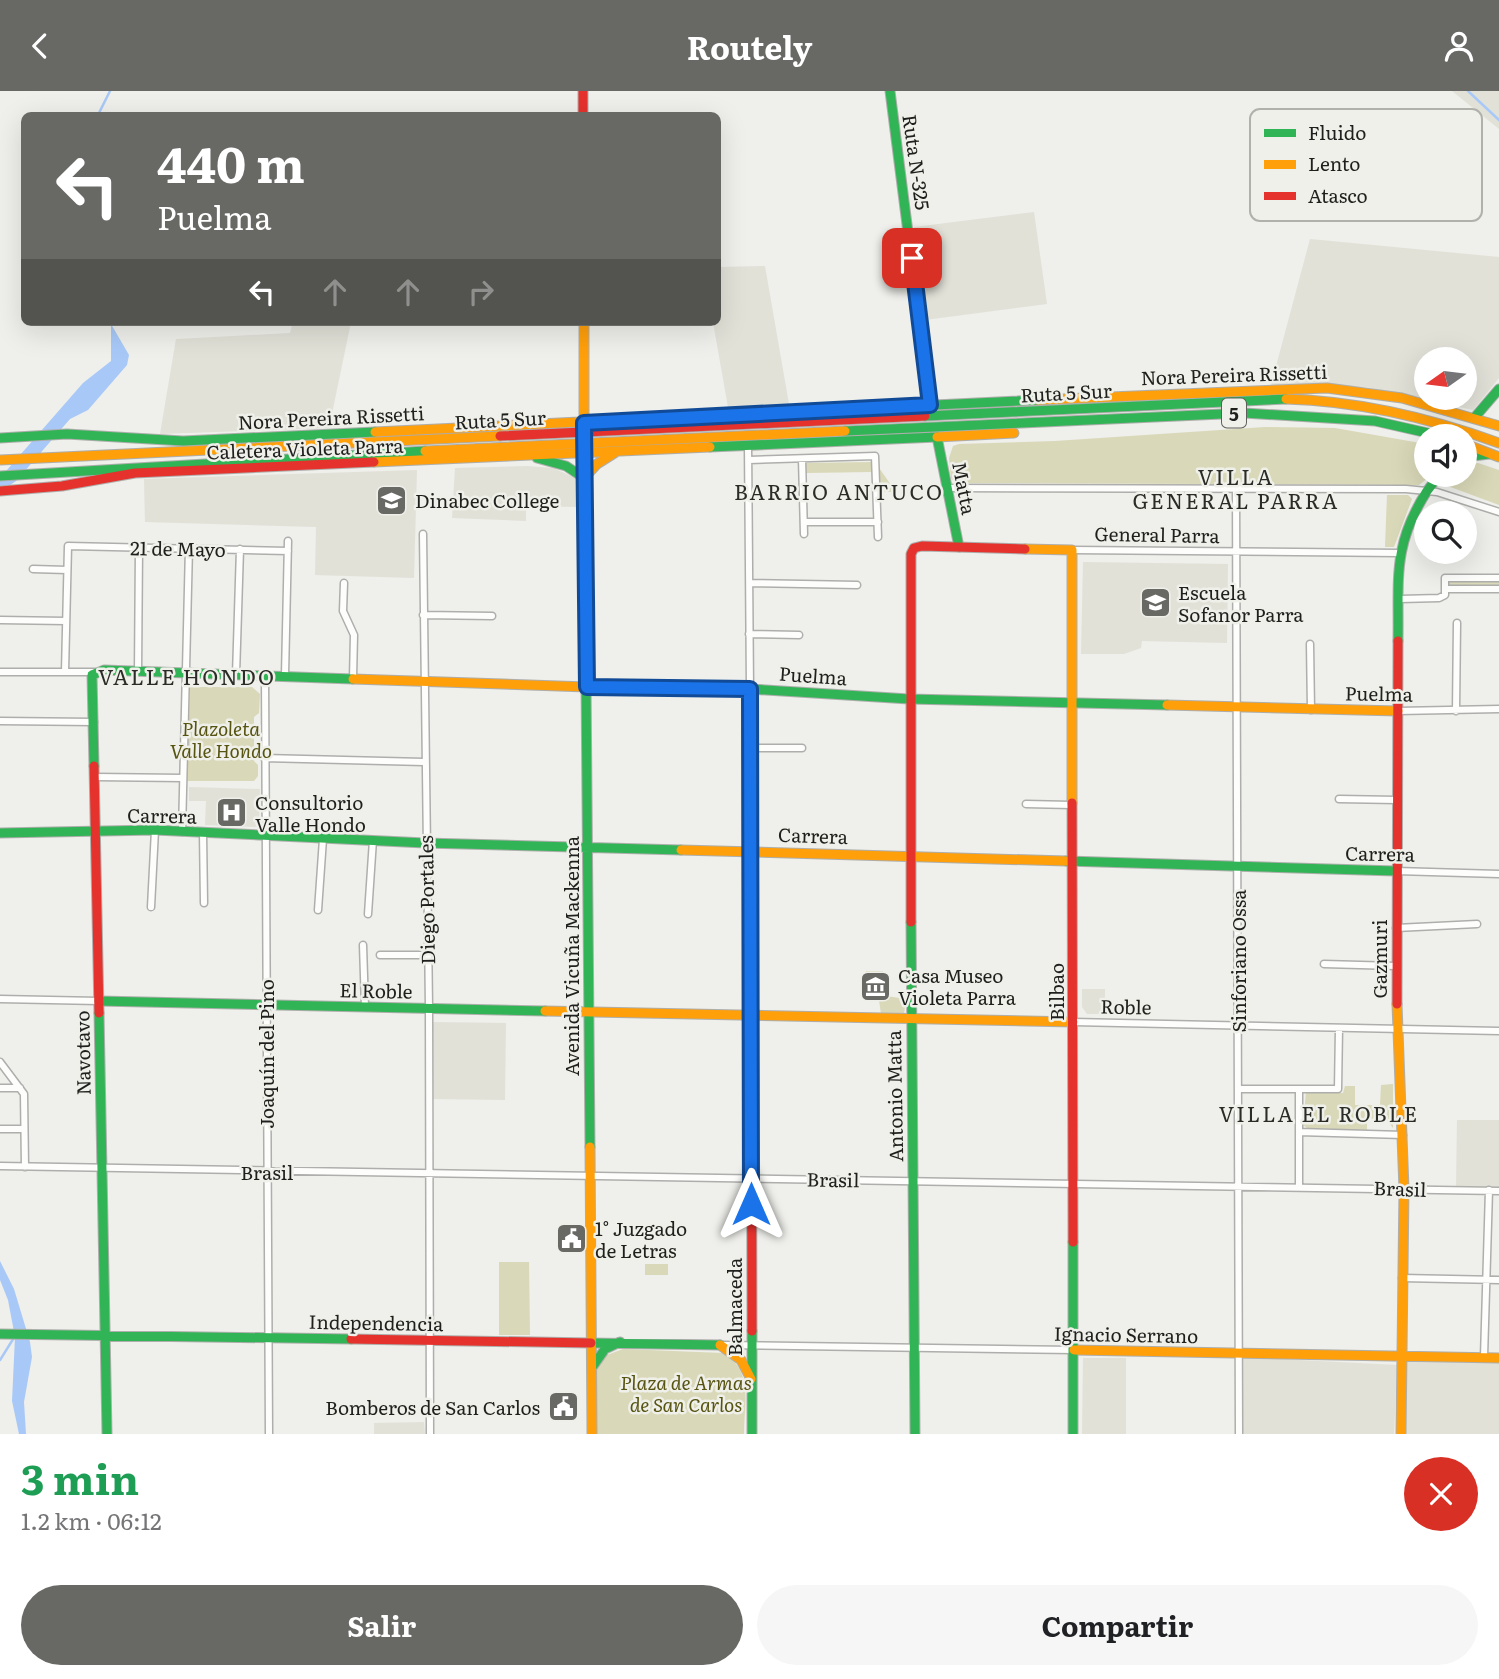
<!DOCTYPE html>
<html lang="es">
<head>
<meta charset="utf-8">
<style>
  :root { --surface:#fff; --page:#f6f6f6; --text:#202124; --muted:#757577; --accent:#686865 }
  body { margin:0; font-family:Literata,serif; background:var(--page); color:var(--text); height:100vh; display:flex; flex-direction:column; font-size:26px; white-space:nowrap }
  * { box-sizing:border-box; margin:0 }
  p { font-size:23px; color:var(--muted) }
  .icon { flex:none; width:38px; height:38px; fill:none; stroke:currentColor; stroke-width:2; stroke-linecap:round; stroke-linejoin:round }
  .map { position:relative; height:1343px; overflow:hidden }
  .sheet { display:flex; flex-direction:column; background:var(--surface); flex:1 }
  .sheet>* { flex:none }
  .hud { position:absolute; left:21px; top:21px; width:700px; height:214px; border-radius:10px; box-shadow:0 7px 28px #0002; background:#686865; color:#fff; overflow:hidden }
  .needle { width:46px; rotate:256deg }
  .tools { position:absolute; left:1414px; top:256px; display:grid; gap:14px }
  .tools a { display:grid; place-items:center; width:63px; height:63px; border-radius:50%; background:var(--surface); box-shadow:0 7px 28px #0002; font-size:35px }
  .pin { position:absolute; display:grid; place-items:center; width:60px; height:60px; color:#fff; margin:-30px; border-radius:14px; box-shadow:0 4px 10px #0006 }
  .me { position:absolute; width:77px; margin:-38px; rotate:0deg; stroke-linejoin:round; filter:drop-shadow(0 0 5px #0008) }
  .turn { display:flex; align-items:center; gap:24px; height:147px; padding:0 21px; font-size:32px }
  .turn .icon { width:91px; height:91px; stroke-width:2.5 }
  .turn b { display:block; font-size:49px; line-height:60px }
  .lanes { display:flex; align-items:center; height:66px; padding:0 21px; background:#0003; justify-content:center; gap:35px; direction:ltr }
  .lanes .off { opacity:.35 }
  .round { display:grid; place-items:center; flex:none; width:74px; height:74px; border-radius:37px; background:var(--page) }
  .headline { display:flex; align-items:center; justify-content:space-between; height:119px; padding:0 21px }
  h1 { font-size:42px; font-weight:700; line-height:52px; color:#1e9e55 }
  .button { display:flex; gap:14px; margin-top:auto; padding:14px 21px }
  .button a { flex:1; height:80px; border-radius:42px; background:var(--accent); color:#fff; font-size:28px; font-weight:700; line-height:80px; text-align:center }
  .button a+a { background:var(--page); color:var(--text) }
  header { display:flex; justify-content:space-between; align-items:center; height:91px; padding:0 21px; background:var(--accent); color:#fff; font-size:32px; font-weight:700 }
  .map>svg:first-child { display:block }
  .built { fill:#e1e1d8; fill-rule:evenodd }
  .green { fill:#d9d8b8 }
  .water { fill:#a8c9f8 }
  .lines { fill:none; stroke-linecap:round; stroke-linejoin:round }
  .stream { stroke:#a8c9f8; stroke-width:2.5 }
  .street-casing { stroke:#aeaeac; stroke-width:9 }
  .fast-casing { stroke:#aeaeac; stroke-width:11 }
  .slow-casing { stroke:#aeaeac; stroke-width:11 }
  .jam-casing { stroke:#aeaeac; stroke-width:11 }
  .street { stroke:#fdfdfc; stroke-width:6 }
  .fast { stroke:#30b455; stroke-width:9 }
  .slow { stroke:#ff9f0a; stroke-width:9 }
  .jam { stroke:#e5322d; stroke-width:9 }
  .jam-bridge-casing { stroke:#aeaeac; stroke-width:12; stroke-linecap:butt }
  .jam-bridge { stroke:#e5322d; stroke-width:10 }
  .route-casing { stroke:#114b97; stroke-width:18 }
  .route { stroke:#1a73e8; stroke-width:12 }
  .labels { text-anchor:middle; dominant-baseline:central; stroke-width:5; stroke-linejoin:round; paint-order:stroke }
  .shield { fill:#f0f0ea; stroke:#5e5e5a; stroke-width:2 }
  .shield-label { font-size:18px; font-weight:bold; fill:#1f1f1d }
  .street-label { font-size:19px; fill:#1f1f1d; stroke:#f0f0ea }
  .poi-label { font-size:19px; fill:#1f1f1d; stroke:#f0f0ea; text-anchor:start }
  .park-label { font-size:19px; font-style:italic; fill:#575412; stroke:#f0f0ea }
  .neighbourhood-label { font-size:21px; letter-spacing:2px; fill:#2b2b27; stroke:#f0f0ea }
  .key { fill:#f0f0ea; stroke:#b1b1ac; stroke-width:2 }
  .key-label { font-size:19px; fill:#1f1f1d }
</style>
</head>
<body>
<header><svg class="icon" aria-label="back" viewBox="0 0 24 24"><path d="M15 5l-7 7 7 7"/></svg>Routely<svg class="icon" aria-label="person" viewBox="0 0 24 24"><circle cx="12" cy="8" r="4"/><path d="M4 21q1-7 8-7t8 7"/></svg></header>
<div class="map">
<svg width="1499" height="1343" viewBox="0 0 1499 1343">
  <rect width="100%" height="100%" fill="#efefeb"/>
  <!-- built -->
  <path class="built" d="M1452 0H1499V38Z
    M1034 121 1047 213 925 229 914 136Z
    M1310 148 1499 166V287L1473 319 1366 296 1271 294ZM1426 268H1465V306H1426Z
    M765 175 790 319 729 322 713 231H718V176Z
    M293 231H351L329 337 160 343 176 248 290 242Z
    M527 375 553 377 573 386 578 390 577 416 526 415V430L452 427 455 377Z
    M417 379 414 487 315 484 316 436 145 431 144 388Z
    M1083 471 1228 473 1227 552 1142 550 1141 557 1124 563H1081Z
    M189 696 260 698 259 736 205 734 206 710H189Z
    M1082 898H1105V923H1087L1082 916Z
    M432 931 506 932 505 1009 433 1008Z
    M1457 1029H1499V1097L1456 1096Z
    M1241 1266 1397 1274 1394 1343H1241Z
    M1083 1267H1126V1343H1082Z
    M1405 1270 1499 1271V1343H1405Z
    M424 1331 425 1343H374V1332Z"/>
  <!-- green -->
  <path class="green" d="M1265 336 1335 337 1426 353V383H1433L1419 394 957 392 951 388 949 367 953 355 959 353 1055 350Z
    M872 371 871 381 806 382V372Z
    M1478 372 1499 379V414L1445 394 1450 383H1465V373Z
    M877 374 896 401H879Z
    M1387 404H1408L1412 408 1394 456H1385Z
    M1499 487V497L1446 498V488Z
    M190 596H252L260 603 259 622 254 626V670L258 674V685L254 690H187Z
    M866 880H883L880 904 906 908 904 923H881L879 909H865Z
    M1393 993V1037L1385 1027 1367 1028V1039L1307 1037 1303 1034 1306 1001 1343 1002 1345 995H1355V1014H1380L1381 994Z
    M499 1171H529L530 1244H499Z
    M645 1173H668V1184H645Z
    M623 1258 723 1262C754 1280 744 1311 744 1343H597V1276L607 1264Z"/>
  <!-- water -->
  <path class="water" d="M111 233 129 264 127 274 88 319 70 328 16 390 0 401V387L83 292 111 270Z
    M0 1170 14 1198 30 1251 32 1266 24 1311 26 1343H19L12 1310 15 1246 8 1209 0 1189Z"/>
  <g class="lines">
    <!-- stream -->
    <path class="stream" d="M1468 0 1499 29
      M98 24 110 0
      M0 1269 15 1245"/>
    <defs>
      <path id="street" d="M748 354 750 598
        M802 368 804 443
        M749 369 875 365 878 446
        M1236 396 1239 1343
        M947 397 1406 398 1437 401 1499 421
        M804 431H878
        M423 443 429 917 430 1343
        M1072 459 1399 462
        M33 478 67 479
        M344 492 343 520 354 544 353 587
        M750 492 857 494
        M1445 498H1499
        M1400 508 1439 507 1445 504V487H1499
        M423 524 492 525
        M0 529 66 530
        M749 543 799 544
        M1310 553 1311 619
        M0 581H94
        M65 581 68 455 288 460
        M138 581 139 456
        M236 584 240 458
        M265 584 269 1343
        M285 584 288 450
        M1398 620 1499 618
        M1456 620 1457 532
        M0 630 94 631
        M749 657H802
        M264 667 424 671
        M96 686 183 687
        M1339 708 1397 709
        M1026 713 1071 714
        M182 741 189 456
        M203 742 204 812
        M1396 780 1499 783
        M151 816 155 739
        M318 819 323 748
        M368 823 373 749
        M1396 837 1477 833
        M363 854 365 916
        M380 864H427
        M1324 873 1396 875
        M0 908 99 910
        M1073 931 1499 940
        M0 971 24 1003 25 1076
        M0 997H20
        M1238 998H1338L1339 937
        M0 1038H24
        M1299 1041 1403 1044
        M0 1075 1499 1100
        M1299 1094V998
        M1402 1187 1499 1189
        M722 1254 1074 1259
        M1484 1266 1489 1099"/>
      <path id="fast" d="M890 0 930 314
        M925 325 1286 308
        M681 326 1038 309
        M1475 326 1499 298
        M845 340 1244 322 1375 330 1441 345
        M937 346 959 456
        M0 347 67 343 183 350 375 341
        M710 356 937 346
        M584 358 590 1056
        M1465 366 1489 363
        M537 367 566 375 584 387
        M0 385 425 360
        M1427 400 1440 383
        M1398 550C1399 487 1392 455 1427 400
        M587 596 750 598 751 801
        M750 598 909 608 1167 614
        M94 675 92 584 104 579 353 588
        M0 742 155 739 425 752 681 759
        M1066 770 1396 780
        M911 831 915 1343
        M99 910 545 920
        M99 922 107 1343
        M1073 1151V1343
        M752 1240V1343
        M0 1243 351 1248
        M591 1252 720 1254
        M593 1275 605 1258 620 1251"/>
      <path id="slow" d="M584 231V332
        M1286 308C1360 310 1430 327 1499 352
        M1038 309 1327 297 1402 307 1499 335
        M375 341 681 326
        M937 346 1014 342
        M1465 353 1499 366
        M425 360 845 340
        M0 369 500 345
        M374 371 710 356
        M584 387 597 373 616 361
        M1025 458 1072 459V712
        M353 588 587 596
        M1167 614 1398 620
        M681 759 1066 770
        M1397 913 1404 1098 1401 1343
        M545 920 1073 931
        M590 1056 592 1343
        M720 1254 741 1269 751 1288
        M1074 1259 1499 1267"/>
      <path id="jam" d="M583 0V24
        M500 345 925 325
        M0 400 62 395 135 382 374 371
        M94 675 99 922
        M1072 712 1073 1151
        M751 801 752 1240
        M911 831V463L914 457 922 455 1025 458
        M1397 913 1398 550
        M351 1248 591 1252"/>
    </defs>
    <!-- street casing -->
    <use href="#street" class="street-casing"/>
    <!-- fast casing -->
    <use href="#fast" class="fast-casing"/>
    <!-- slow casing -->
    <use href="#slow" class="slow-casing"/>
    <!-- jam casing -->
    <use href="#jam" class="jam-casing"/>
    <!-- street -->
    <use href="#street" class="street"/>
    <!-- fast -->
    <use href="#fast" class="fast"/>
    <!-- slow -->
    <use href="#slow" class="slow"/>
    <!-- jam -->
    <use href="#jam" class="jam"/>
    <defs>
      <path id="jam-bridge" d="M584 334V358"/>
    </defs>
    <!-- jam-bridge casing -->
    <use href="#jam-bridge" class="jam-bridge-casing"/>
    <!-- jam-bridge -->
    <use href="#jam-bridge" class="jam-bridge"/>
  </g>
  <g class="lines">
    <defs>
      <path id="route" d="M751 1113 750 598 587 596 584 332 930 314 912 167"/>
    </defs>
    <!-- route casing -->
    <use href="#route" class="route-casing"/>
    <!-- route -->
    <use href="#route" class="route"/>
  </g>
  <!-- icons -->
  <defs>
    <symbol id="school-square" viewBox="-11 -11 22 22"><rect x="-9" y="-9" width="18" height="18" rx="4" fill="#686865" stroke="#f0f0ea"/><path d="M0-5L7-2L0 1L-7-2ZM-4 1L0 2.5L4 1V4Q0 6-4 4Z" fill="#fff"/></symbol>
    <symbol id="hospital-square" viewBox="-11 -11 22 22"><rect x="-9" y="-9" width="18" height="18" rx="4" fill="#686865" stroke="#f0f0ea"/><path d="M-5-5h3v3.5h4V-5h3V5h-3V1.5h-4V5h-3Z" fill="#fff"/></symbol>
    <symbol id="museum-square" viewBox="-11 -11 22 22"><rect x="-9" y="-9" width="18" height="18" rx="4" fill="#686865" stroke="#f0f0ea"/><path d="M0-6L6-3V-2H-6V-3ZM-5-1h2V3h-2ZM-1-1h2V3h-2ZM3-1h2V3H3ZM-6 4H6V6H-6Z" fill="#fff"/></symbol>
    <symbol id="civic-square" viewBox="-11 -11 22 22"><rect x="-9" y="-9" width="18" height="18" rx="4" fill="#686865" stroke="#f0f0ea"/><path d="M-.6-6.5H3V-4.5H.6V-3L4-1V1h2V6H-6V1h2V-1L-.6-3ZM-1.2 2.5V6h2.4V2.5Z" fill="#fff"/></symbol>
  </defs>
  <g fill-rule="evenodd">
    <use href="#school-square" x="374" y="392" width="35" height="35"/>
    <use href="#school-square" x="1138" y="494" width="35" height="35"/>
    <use href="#hospital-square" x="214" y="704" width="35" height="35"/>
    <use href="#museum-square" x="858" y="878" width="35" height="35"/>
    <use href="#civic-square" x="554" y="1130" width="35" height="35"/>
    <use href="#civic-square" x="546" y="1298" width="35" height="35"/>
  </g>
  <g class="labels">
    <!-- shield labels -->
    <rect class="shield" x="1222" y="307.5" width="24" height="29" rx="5"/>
    <g class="shield-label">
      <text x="1234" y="322">5</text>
    </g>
    <!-- street labels -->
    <g class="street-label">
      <text transform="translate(917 71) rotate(82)">Ruta N-325</text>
      <text transform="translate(1234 283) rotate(-2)">Nora Pereira Rissetti</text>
      <text transform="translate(1066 301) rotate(-3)">Ruta 5 Sur</text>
      <text transform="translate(331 326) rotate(-3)">Nora Pereira Rissetti</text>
      <text transform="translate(500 328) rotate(-3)">Ruta 5 Sur</text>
      <text transform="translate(305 357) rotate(-2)">Caletera Violeta Parra</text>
      <text transform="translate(965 397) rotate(79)">Matta</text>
      <text transform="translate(1157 443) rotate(1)">General Parra</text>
      <text transform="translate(178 457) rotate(1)">21 de Mayo</text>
      <text transform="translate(813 584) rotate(4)">Puelma</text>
      <text transform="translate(1379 602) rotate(1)">Puelma</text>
      <text transform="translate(162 724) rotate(1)">Carrera</text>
      <text transform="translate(813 744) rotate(2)">Carrera</text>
      <text transform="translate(1380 762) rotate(1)">Carrera</text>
      <text transform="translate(426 809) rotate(-91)">Diego Portales</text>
      <text transform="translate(571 865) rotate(-90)">Avenida Vicuña Mackenna</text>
      <text transform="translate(1379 868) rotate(-90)">Gazmuri</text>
      <text transform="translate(1238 870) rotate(-90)">Sinforiano Ossa</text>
      <text transform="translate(376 899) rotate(1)">El Roble</text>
      <text transform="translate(1056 901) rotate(-90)">Bilbao</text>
      <text transform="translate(1126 915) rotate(1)">Roble</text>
      <text transform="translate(82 962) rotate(-91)">Navotavo</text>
      <text transform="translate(266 963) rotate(-90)">Joaquín del Pino</text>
      <text transform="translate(894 1005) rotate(-91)">Antonio Matta</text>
      <text x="267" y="1081">Brasil</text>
      <text transform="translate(833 1088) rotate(1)">Brasil</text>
      <text transform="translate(1400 1097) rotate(2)">Brasil</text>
      <text transform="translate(734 1216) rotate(-90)">Balmaceda</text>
      <text transform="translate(376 1231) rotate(1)">Independencia</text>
      <text transform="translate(1126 1243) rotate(1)">Ignacio Serrano</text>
    </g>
    <!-- poi labels -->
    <g class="poi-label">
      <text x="415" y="409">Dinabec College</text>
      <text x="1178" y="501">Escuela<tspan x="1178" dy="22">Sofanor Parra</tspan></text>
      <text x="255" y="711">Consultorio<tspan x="255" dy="22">Valle Hondo</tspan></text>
      <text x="898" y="884">Casa Museo<tspan x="898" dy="22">Violeta Parra</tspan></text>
      <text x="595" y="1137">1° Juzgado<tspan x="595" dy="22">de Letras</tspan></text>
      <text x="540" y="1316" text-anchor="end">Bomberos de San Carlos</text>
    </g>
    <!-- park labels -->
    <g class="park-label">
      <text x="221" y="637">Plazoleta<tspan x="221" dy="22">Valle Hondo</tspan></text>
      <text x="686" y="1291">Plaza de Armas<tspan x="686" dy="22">de San Carlos</tspan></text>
    </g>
    <!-- neighbourhood labels -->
    <g class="neighbourhood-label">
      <text x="1236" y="384">VILLA<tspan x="1236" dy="24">GENERAL PARRA</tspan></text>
      <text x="839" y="399">BARRIO ANTUCO</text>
      <text x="187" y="584">VALLE HONDO</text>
      <text x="1319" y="1021">VILLA EL ROBLE</text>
    </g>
  </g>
  <!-- legend -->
  <rect x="1250" y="18" width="232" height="112" rx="10" class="key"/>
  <rect x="1264" y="38" width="32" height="8" fill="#30b455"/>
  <rect x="1264" y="69" width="32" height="9" fill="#ff9f0a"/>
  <rect x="1264" y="101" width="32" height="8" fill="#e5322d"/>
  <g class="key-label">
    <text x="1308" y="49">Fluido</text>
    <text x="1308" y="80">Lento</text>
    <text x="1308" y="112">Atasco</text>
  </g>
</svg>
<div class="tools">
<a><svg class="needle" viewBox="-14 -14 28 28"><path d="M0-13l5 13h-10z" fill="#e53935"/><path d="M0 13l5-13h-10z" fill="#757577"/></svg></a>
<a><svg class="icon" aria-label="sound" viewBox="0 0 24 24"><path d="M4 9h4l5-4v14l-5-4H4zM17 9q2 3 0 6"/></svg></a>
<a><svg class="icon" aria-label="search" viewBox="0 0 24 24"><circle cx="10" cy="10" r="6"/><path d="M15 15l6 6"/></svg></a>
</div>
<div class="pin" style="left:912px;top:167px;background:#d93025"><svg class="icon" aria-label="arrive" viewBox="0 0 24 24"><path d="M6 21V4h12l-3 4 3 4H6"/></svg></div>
<svg class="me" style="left:751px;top:1113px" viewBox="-20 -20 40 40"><path d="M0-17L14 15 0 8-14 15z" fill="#1a73e8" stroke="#fff" stroke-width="4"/></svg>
<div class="hud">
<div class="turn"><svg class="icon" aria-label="left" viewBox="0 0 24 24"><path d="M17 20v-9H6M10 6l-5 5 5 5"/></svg><div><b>440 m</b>Puelma</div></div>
<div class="lanes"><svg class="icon" aria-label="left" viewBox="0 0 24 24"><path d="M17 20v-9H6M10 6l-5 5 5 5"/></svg><svg class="icon off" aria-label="ahead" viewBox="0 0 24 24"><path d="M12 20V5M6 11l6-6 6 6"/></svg><svg class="icon off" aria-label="ahead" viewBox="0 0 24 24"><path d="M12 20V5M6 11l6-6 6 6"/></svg><svg class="icon off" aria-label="right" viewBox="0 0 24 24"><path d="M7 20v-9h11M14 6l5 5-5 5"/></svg></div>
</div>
</div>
<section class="sheet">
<div class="headline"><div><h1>3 min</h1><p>1.2 km · 06:12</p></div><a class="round" style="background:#d93025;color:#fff"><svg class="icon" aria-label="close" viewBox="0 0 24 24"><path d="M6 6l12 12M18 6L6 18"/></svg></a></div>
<div class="button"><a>Salir</a><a>Compartir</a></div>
</section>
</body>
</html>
